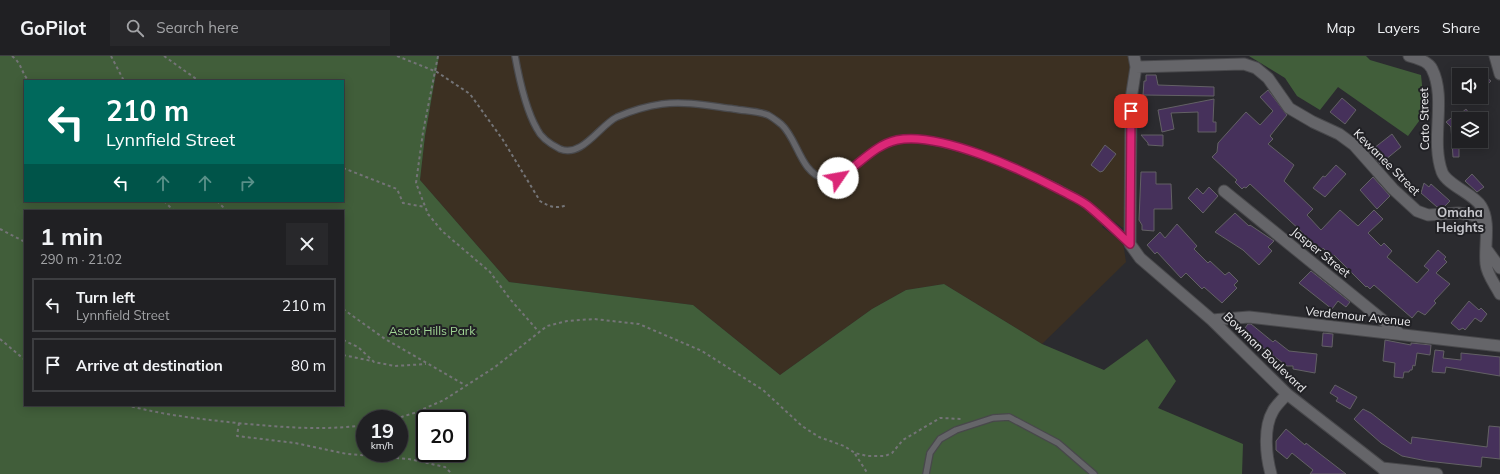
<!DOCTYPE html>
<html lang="en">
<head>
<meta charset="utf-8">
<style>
  :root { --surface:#202023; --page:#28282b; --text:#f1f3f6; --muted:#a2a3a6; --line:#3d3e41 }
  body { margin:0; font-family:Mulish,sans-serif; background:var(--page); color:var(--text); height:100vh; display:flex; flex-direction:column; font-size:15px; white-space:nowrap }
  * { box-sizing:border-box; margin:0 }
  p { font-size:13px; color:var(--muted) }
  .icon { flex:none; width:22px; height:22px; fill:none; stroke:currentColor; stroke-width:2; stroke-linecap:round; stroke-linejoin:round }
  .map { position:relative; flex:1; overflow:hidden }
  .panel { position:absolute; left:24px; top:154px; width:320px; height:196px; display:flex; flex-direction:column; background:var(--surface); border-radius:0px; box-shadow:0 2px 10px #0003,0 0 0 1px var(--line) }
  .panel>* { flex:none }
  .hud { position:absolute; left:24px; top:24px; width:320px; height:122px; border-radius:0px; box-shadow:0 2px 10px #0003,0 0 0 1px var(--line); background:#00695c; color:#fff; overflow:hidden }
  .tools { position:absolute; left:1452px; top:12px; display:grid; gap:8px }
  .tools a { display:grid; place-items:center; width:36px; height:36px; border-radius:0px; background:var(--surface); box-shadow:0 2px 10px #0003,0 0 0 1px var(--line); font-size:20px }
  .speed { position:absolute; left:356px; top:354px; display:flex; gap:8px; font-size:20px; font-weight:700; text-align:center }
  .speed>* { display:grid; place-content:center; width:52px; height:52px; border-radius:50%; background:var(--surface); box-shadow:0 2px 10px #0003,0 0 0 1px var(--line); line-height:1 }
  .speed small { font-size:10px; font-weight:400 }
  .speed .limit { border:2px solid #111; border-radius:6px; background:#fff; color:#111 }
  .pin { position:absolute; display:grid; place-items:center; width:34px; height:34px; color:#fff; margin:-17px; border-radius:8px; box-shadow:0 2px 6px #0006 }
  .me { position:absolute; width:44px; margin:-22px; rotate:57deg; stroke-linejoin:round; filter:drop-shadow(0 0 3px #0008) }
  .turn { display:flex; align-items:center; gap:14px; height:84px; padding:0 16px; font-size:18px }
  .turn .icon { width:52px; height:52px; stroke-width:2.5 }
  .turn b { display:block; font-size:28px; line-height:34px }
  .lanes { display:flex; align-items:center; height:38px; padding:0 16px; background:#0003; justify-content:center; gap:20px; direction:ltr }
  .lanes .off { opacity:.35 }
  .round { display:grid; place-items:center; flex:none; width:42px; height:42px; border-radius:0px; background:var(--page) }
  .overview { display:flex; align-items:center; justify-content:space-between; height:68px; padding:0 16px }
  h1 { font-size:24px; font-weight:700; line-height:30px }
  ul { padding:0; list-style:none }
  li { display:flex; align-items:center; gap:12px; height:54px; margin:0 8px 6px; padding:0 8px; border:2px solid var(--line); border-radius:0px }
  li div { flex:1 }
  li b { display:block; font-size:15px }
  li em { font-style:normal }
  header { display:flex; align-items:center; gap:24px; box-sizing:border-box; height:56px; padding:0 20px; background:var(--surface); border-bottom:1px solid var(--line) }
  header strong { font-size:19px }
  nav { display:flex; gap:22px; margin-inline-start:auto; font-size:14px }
  .search { width:280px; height:36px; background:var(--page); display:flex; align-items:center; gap:10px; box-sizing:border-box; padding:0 14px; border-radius:0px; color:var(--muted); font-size:15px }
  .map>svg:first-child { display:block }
  .industrial { fill:#3c3022 }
  .green { fill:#415e3a; fill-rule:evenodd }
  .building { fill:#46315b; stroke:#636165 }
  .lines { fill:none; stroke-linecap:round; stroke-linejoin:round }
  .service-casing { stroke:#48484b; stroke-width:8 }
  .minor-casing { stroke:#48484b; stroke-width:13 }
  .path { stroke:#747477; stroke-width:2; stroke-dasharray:3 3; stroke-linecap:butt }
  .service { stroke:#656569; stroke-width:5.5 }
  .minor { stroke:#656569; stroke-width:11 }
  .route-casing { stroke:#8e194d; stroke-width:10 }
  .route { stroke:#db2777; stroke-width:7 }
  .labels { text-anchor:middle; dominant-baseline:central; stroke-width:4; stroke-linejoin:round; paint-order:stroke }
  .street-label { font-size:12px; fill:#eeeef0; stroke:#212125 }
  .park-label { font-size:12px; fill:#a0d594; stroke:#212125 }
  .neighbourhood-label { font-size:13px; font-weight:bold; fill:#c5c5ca; stroke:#212125 }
</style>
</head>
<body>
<header>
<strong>GoPilot</strong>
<div class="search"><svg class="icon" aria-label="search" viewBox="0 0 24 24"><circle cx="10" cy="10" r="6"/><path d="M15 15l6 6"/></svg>Search here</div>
<nav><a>Map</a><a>Layers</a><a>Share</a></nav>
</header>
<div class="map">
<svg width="1500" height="418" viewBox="0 0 1500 418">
  <rect width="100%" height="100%" fill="#2b2b2f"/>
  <!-- industrial -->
  <path class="industrial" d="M439 0H1130L1125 170 1123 172 1108 161 1102 171 1123 186 1126 206 1042 288 944 228 906 234 872 253 780 319 693 249 509 226 420 124 425 80Z"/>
  <!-- green -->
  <path class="green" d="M0 0H439L425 80 420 124 509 226 693 249 780 319 872 253 906 234 944 228 1042 288 1104 314 1147 283 1176 325 1158 352 1243 388 1242 418H0ZM25 25H343V145H25ZM25 155H343V349H25ZM365 363H399V397H365ZM425 363H459V397H425Z
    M1249 0H1366L1370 4 1421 19 1425 57 1408 80 1338 31 1320 54 1297 40 1285 22Z"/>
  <!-- building -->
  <path class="building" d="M1481 17 1491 25 1481 35Z
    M1146 19H1156L1158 29 1214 31V40L1143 39 1144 25H1146Z
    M1268 34 1287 59 1270 80 1273 83 1268 88 1294 109 1284 125 1313 153 1307 159 1321 174 1340 154 1358 170 1374 154 1383 163 1368 177 1381 190 1384 187 1392 195 1387 201 1417 227 1429 214 1424 210 1438 194 1446 201 1444 203 1447 206 1436 217 1450 228 1434 245 1436 247 1425 259 1418 255 1412 262 1374 229 1370 233 1367 230 1366 231 1334 199 1332 201 1323 192 1322 194 1319 192 1317 194 1301 178 1302 176 1250 128 1246 132 1244 131 1242 133 1235 126 1237 124 1212 101 1217 96 1218 87 1246 56 1260 69 1273 55 1260 41Z
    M1342 42 1356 54 1345 68 1330 56Z
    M1214 43 1213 66H1216V76H1198V56L1171 57 1174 73 1162 76 1158 54Z
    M1466 53 1471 60 1467 63H1459V101H1453L1451 71 1446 66 1459 56V59Z
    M1392 78 1401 91 1380 108 1369 96Z
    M1141 79H1163V90L1148 89V87Z
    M1105 89 1116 98 1103 115 1100 116 1091 109Z
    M1336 109 1346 118 1325 141 1313 132 1323 120 1325 121Z
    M1141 116H1156V128H1171L1172 153H1154V175L1142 174V169L1139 164Z
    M1472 118 1484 131 1477 136 1465 125Z
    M1373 121 1390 140 1377 153 1360 134Z
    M1424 127 1429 131 1431 128 1450 145 1444 151H1437L1421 137Z
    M1209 131 1218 140 1203 157 1188 142 1197 132 1203 138Z
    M1235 157 1249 170 1250 169 1274 185 1268 191 1272 195 1259 209 1243 194 1215 176Z
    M1177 168 1197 190 1194 193 1208 207 1210 205 1225 219 1229 216 1238 225 1234 229 1237 232 1222 247 1204 231 1202 233 1186 217 1181 222 1157 196 1155 198 1147 189 1160 176 1165 182Z
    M1311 215 1350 246 1346 251 1338 245 1332 253 1299 227Z
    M1469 245 1479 254 1481 252 1487 258 1481 266 1475 262 1465 274 1463 272 1459 274 1451 267Z
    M1248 268H1251L1273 286 1275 284 1289 295 1317 298 1315 317 1293 313V310H1287L1242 276Z
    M1323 277 1333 278 1332 291 1322 290Z
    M1385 284 1411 289V287L1431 289 1430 299 1417 297 1415 310 1413 309 1412 314H1410L1409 316H1404L1403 322 1394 321 1395 307 1383 305Z
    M1435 294 1444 295 1443 302 1461 304V297L1500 301V320L1446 311 1445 317 1432 316Z
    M1335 329 1357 341 1350 353 1336 345 1338 342 1330 337Z
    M1363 353 1371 357 1411 388 1412 381 1487 391 1489 370 1500 371V403L1482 401 1481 411 1427 405 1402 400 1381 387 1356 365 1354 363Z
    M1286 373 1305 389 1306 387 1311 391 1346 418H1310L1313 414 1292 397 1287 403 1276 394V385Z"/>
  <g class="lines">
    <defs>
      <path id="service" d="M515 0C519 22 526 54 537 73 541 82 552 89 560 93 582 102 600 69 617 61 631 55 647 50 662 48 686 45 710 50 734 53 745 55 758 55 768 59 772 61 777 65 781 68 798 83 800 117 825 123 845 127 859 104 873 95 879 91 887 88 894 85 928 71 1057 126 1087 149 1102 161 1116 175 1130 188
        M926 418 930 397 940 383 956 374 993 362 1009 361 1058 387 1094 418"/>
      <path id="minor" d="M1134 0 1136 11 1244 8 1256 12 1268 22 1289 52 1313 66 1339 78 1354 89 1393 133 1417 155 1428 159 1458 157 1472 159 1485 165
        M1409 0C1417 2 1429 6 1432 13 1447 43 1430 83 1442 116 1447 129 1474 138 1481 150 1491 166 1484 190 1486 208 1487 219 1495 228 1500 238
        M1495 0 1500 18
        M1136 11 1131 43 1130 188 1140 202 1212 264 1287 338 1382 412 1387 418
        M1224 135 1400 278
        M1487 194 1500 212
        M1212 264 1249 261 1500 290
        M1382 412 1437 418
        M1271 418C1266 400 1263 372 1273 355 1276 349 1283 343 1287 338"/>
    </defs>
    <!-- service casing -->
    <use href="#service" class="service-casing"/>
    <!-- minor casing -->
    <use href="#minor" class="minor-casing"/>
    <!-- path -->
    <path class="path" d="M12 0C23 9 21 17 29 25
      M111 0 124 25
      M164 0 199 25
      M397 0 437 16 470 38 503 84 540 145C550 151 556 153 567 149
      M438 0 423 76 416 127 428 158 442 175 490 216 510 243 539 276
      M343 112 397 133 403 147 425 151
      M164 145 174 155
      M217 145 227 155
      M0 173 25 186
      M343 253 385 283 465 329
      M0 283 25 304
      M343 284 358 291 374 306 395 310 426 308
      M343 299 372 305
      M126 349C163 359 200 363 237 367 281 371 322 375 365 369
      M395 363 414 357 444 344 495 311 547 270 567 265 594 263 639 268 702 295 763 334 802 370 819 381 844 390 855 397 867 400H885L892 397 903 384 940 362 963 363
      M239 367 237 380 295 387 347 398 409 403 445 411 452 418
      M855 398 868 418"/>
    <!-- service -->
    <use href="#service" class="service"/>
    <!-- minor -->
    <use href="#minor" class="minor"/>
  </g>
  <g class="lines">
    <defs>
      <path id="route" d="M838 122C858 110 874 89 897 84 939 75 1022 114 1060 134 1069 139 1079 143 1087 149 1102 161 1116 175 1130 188L1131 55"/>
    </defs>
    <!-- route casing -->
    <use href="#route" class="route-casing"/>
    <!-- route -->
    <use href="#route" class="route"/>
  </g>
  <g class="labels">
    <!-- street labels -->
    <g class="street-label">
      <text transform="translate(1424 63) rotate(-91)">Cato Street</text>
      <text transform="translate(1387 106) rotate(45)">Kewanee Street</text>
      <text transform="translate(1321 196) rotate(39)">Jasper Street</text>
      <text transform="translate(1358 260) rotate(6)">Verdemour Avenue</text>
      <text transform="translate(1265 296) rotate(44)">Bowman Boulevard</text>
    </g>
    <!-- park labels -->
    <g class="park-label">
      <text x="432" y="274">Ascot Hills Park</text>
    </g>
    <!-- neighbourhood labels -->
    <g class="neighbourhood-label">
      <text x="1460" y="156">Omaha<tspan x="1460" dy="15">Heights</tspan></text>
    </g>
  </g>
</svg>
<div class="tools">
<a><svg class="icon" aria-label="sound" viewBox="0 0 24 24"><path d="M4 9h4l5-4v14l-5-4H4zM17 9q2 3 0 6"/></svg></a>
<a><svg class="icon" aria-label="layers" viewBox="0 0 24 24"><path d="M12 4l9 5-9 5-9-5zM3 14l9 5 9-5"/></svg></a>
</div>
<div class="speed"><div>19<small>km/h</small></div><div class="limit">20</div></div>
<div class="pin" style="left:1131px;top:55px;background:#d93025"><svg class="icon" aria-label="arrive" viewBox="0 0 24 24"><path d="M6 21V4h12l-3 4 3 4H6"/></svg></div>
<svg class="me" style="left:838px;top:122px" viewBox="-20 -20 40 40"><circle r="19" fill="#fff"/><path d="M0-13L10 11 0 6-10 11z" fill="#db2777"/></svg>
<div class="hud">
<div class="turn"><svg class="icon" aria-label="left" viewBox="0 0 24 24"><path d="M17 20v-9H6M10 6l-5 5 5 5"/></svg><div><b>210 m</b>Lynnfield Street</div></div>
<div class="lanes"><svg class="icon" aria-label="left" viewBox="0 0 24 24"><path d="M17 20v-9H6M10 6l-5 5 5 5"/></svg><svg class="icon off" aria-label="ahead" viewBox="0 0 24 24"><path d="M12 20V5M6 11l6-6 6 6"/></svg><svg class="icon off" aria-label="ahead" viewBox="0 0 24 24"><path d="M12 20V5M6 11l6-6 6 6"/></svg><svg class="icon off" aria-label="right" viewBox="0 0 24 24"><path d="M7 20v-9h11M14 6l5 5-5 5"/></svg></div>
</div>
<section class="panel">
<div class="overview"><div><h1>1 min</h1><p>290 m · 21:02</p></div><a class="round"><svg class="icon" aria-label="close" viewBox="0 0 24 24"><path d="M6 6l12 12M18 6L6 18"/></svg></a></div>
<ul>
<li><svg class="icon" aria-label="left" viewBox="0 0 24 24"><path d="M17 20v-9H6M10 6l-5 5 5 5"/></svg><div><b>Turn left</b><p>Lynnfield Street</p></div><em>210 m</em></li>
<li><svg class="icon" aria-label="arrive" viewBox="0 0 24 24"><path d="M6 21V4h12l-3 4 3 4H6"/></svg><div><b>Arrive at destination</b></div><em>80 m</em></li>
</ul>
</section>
</div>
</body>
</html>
